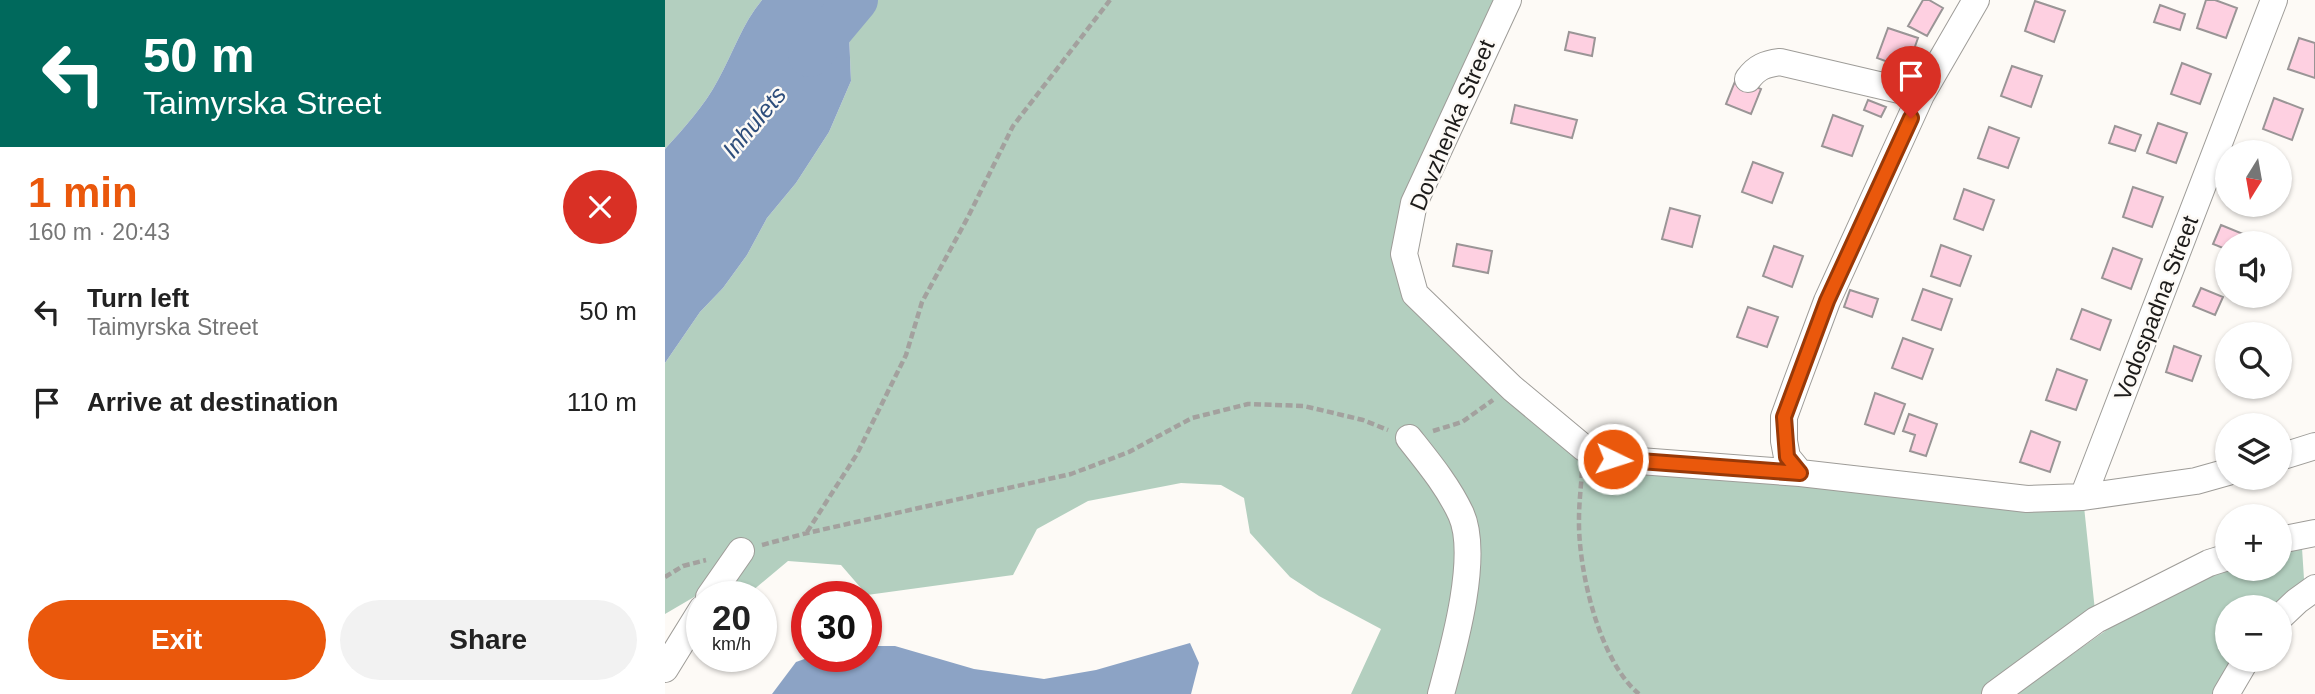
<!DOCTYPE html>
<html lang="en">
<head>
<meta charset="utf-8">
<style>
  :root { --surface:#fff; --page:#f2f2f2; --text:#222; --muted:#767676; --accent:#ea580c }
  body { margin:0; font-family:Arial,sans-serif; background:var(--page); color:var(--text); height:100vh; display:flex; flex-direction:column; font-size:26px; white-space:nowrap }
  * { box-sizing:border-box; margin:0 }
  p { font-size:23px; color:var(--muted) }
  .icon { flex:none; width:38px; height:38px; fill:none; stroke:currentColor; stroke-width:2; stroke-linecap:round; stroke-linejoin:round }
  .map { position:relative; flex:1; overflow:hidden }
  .side { display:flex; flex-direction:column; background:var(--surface); width:665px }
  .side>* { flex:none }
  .top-card { background:#00695c; color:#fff; overflow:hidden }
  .needle { width:46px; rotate:191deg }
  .tools { position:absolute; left:1550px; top:140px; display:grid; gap:14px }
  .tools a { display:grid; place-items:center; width:77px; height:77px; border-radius:50%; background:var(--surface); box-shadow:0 2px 5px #0004; font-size:35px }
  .speed { position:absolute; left:21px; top:581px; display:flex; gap:14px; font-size:35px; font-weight:700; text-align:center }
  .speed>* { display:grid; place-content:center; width:91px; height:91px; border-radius:50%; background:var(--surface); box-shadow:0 2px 5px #0004; line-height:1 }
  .speed small { font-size:18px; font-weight:400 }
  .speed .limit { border:10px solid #d22; background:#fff; color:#111 }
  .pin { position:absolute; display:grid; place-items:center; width:60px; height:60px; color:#fff; margin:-72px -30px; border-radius:50% 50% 50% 0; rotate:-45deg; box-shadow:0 0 7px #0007 }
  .pin .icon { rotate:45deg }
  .me { position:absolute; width:77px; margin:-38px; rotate:94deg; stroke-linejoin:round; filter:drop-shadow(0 0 5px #0008) }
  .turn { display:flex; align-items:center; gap:24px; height:147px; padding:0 28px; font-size:32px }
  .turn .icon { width:91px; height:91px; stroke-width:2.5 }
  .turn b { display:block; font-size:49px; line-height:60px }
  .round { display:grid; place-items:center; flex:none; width:74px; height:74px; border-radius:37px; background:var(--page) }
  .summary { display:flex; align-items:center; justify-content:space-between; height:119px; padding:0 28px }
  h1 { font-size:42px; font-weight:700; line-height:52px; color:var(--accent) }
  .action { display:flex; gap:14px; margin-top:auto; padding:14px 28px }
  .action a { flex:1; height:80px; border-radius:42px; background:var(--accent); color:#fff; font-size:28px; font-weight:700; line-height:80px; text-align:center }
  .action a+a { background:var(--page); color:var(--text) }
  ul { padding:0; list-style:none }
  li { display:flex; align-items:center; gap:21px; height:91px; padding:0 28px }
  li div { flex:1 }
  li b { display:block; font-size:26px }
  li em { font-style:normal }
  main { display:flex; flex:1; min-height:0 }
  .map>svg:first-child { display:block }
  .green { fill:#b3cfbf }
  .water { fill:#8ca3c5 }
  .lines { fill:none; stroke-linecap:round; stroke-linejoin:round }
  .river { stroke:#8ca3c5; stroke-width:44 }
  .building { fill:#fed0e1; stroke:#9a9596; stroke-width:2 }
  .minor-casing { stroke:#9e9c98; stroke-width:28 }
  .path { stroke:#a3a19e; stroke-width:4.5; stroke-dasharray:7 3.5; stroke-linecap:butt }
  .minor { stroke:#fff; stroke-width:26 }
  .route-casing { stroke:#983908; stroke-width:18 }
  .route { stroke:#ea580c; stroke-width:12 }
  .labels { text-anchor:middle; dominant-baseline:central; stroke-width:5; stroke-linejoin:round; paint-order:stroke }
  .street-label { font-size:23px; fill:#1c1b1a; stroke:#fdfaf6 }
  .water-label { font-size:24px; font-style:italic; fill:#2d4d7b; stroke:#fdfaf6 }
</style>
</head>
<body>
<main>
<section class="side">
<div class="top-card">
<div class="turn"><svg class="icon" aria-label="left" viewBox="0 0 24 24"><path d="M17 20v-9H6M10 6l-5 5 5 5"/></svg><div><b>50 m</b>Taimyrska Street</div></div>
</div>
<div class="summary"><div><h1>1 min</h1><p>160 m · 20:43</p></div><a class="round" style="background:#d93025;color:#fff"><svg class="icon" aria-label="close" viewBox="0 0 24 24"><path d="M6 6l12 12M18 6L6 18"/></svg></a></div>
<ul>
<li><svg class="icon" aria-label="left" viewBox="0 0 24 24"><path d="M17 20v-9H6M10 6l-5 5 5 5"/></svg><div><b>Turn left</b><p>Taimyrska Street</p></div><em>50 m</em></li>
<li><svg class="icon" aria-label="arrive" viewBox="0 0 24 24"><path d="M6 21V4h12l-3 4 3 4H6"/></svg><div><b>Arrive at destination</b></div><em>110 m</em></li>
</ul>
<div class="action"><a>Exit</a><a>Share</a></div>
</section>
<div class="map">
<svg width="1650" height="694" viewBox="0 0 1650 694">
  <rect width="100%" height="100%" fill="#fdfaf6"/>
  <!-- green -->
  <path class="green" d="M0 0H97C77 24 68 53 53 80 40 105 19 128 0 149Z
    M180 0H843L749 203 750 294 919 448 1418 497 1431 620 1330 694H686L716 629 654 596 625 577 585 533 579 498 556 485 516 483 423 501 372 529 348 575 202 595 176 565 123 561 80 597 53 583 0 614V363L35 312 58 288 82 255 102 218 131 183 164 132 186 81 183 10Z
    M1637 548 1639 579 1615 607H1563V660H1572L1554 694H1351L1443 629 1545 570 1615 569V549Z"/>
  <!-- water -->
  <path class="water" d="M97 0H180L183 10 186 81 164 132 131 183 102 218 82 255 58 288 35 312 0 363V149C19 128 40 105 53 80 68 53 77 24 97 0Z
    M525 643 534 663 526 694H107L131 662 148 656H201V646H230L309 669 379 679 431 670Z"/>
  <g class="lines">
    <!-- river -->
    <path class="river" d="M145 55 191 0"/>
  </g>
  <!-- building -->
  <path class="building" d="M1258 0H1264L1278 8 1262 36 1243 26Z
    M1541 0H1550L1572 8 1561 38 1532 28Z
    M1370 1 1400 11 1389 42 1360 31Z
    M1495 5 1520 14 1515 30 1489 22Z
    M1223 28 1253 38 1242 69 1212 58Z
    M904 32 930 38 927 56 900 50Z
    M1634 38 1650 43V78L1623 69Z
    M1517 63 1546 74 1535 104 1506 94Z
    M1347 66 1377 76 1366 107 1336 96Z
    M1071 79 1096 89 1086 114 1061 104Z
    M1609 98 1638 109 1627 140 1598 129Z
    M1203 100 1221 107 1216 117 1199 110Z
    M850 105 912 120 907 138 846 123Z
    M1168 115 1198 126 1187 156 1157 146Z
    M1493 123 1522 133 1511 163 1482 153Z
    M1450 126 1476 135 1470 151 1444 143Z
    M1324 127 1354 138 1343 168 1313 158Z
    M1088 162 1118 173 1107 203 1077 192Z
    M1468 187 1498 197 1487 227 1458 217Z
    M1299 189 1329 200 1318 230 1289 219Z
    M1005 208 1035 216 1027 247 997 239Z
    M1556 225 1583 236 1580 243H1563V250L1548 244Z
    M792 244 827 251 823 273 788 266Z
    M1276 245 1306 256 1295 286 1266 276Z
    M1109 246 1138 256 1127 287 1098 276Z
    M1448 248 1477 259 1466 289 1437 278Z
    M1536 288 1558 297 1550 315 1528 306Z
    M1258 289 1287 299 1276 330 1247 320Z
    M1185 290 1213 299 1207 317 1179 307Z
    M1083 307 1113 317 1102 347 1072 337Z
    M1417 309 1446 320 1435 350 1406 339Z
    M1238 338 1268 349 1257 379 1227 368Z
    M1509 346 1536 356 1527 381 1501 372Z
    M1392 369 1422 380 1411 410 1381 400Z
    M1210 393 1240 404 1229 434 1200 424Z
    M1244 414 1272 424 1261 456 1245 451 1250 435 1238 431Z
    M1366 431 1395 442 1385 472 1355 462Z"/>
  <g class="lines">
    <defs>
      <path id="minor" d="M843 0 749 203 739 254 750 294 847 388 919 448 948 459 1135 473 1362 499 1418 497 1531 481 1563 472
        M1083 79C1092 67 1100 64 1115 62L1256 95
        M744 438C763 462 783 486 796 514 815 556 788 650 776 694
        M1615 457 1650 446
        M1135 473 1122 457 1119 441V417L1131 384 1162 301 1256 95 1311 0
        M1418 497 1609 0
        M1615 540 1650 533
        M44 597 76 551
        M1615 617 1632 601 1650 588
        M0 669 37 609
        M1330 694 1431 620 1544 563 1563 557
        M1561 694 1581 660"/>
    </defs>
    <!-- minor casing -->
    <use href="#minor" class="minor-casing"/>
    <!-- path -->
    <path class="path" d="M768 431 797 422 828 400
      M917 471C916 487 914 503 914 519 913 569 934 661 974 694
      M142 532 192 454 241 355 257 302 303 217 348 126 445 0
      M97 545 142 533 406 474 464 452 527 418 583 404 639 406 698 420 723 430
      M0 577 18 566 41 560"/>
    <!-- minor -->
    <use href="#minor" class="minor"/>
  </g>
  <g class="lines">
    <defs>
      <path id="route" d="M948 459 1135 473 1122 457 1119 417 1162 301 1246 118"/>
    </defs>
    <!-- route casing -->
    <use href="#route" class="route-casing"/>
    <!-- route -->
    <use href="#route" class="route"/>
  </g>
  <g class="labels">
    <!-- street labels -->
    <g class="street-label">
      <text transform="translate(787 125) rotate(-67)">Dovzhenka Street</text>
      <text transform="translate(1491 308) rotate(-69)">Vodospadna Street</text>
    </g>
    <!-- water labels -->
    <g class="water-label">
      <text transform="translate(89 122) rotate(-50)">Inhulets</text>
    </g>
  </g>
</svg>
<div class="tools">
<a><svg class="needle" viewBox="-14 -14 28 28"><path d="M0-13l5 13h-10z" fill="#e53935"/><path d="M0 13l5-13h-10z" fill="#767676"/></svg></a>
<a><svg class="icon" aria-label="sound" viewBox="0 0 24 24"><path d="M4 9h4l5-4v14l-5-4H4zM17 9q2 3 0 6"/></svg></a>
<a><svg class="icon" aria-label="search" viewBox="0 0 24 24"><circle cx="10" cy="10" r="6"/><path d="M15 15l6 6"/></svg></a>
<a><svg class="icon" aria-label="layers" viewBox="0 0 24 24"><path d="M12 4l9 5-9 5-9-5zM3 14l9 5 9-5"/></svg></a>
<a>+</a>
<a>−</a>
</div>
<div class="speed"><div>20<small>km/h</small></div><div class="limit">30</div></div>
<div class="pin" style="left:1246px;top:118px;background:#d93025"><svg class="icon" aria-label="arrive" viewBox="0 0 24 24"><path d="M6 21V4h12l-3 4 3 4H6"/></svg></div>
<svg class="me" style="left:948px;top:459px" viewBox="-20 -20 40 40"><circle r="17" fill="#ea580c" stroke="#fff" stroke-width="3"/><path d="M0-11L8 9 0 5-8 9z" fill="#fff"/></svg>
</div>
</main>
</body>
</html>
